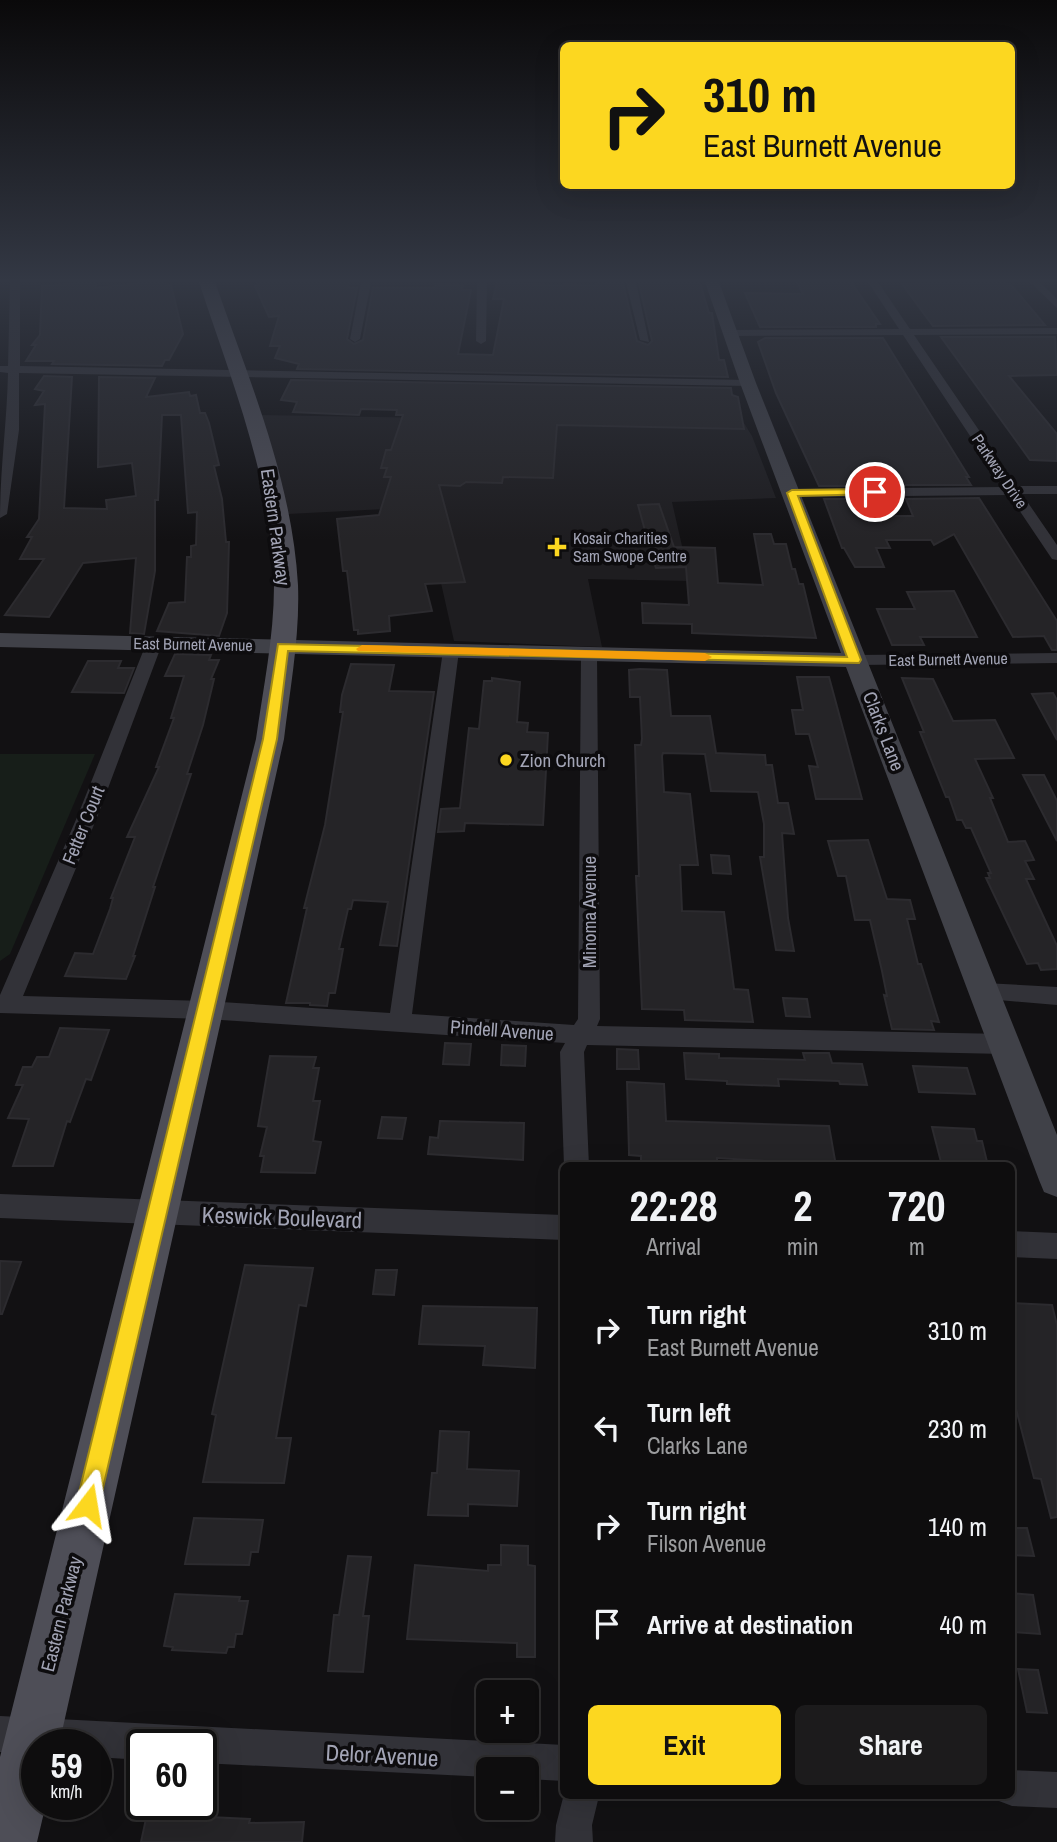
<!DOCTYPE html>
<html lang="en">
<head>
<meta charset="utf-8">
<style>
  :root { --surface:#0e0d0e; --page:#1c1b1c; --text:#f1f3f6; --muted:#9b9c9e; --line:#2e2d2e; --accent:#fcd720 }
  body { margin:0; font-family:"Archivo Narrow",sans-serif; background:var(--page); color:var(--text); height:100vh; display:flex; flex-direction:column; font-size:26px; white-space:nowrap }
  * { box-sizing:border-box; margin:0 }
  p { font-size:23px; color:var(--muted) }
  .icon { flex:none; width:38px; height:38px; fill:none; stroke:currentColor; stroke-width:2; stroke-linecap:round; stroke-linejoin:round }
  .map { position:relative; flex:1; overflow:hidden }
  .sheet { position:absolute; left:560px; top:1162px; width:455px; height:637px; display:flex; flex-direction:column; background:var(--surface); border-radius:10px; box-shadow:0 7px 28px #0002,0 0 0 2px var(--line) }
  .sheet>* { flex:none }
  .top-card { position:absolute; left:560px; top:42px; width:455px; height:147px; border-radius:10px; box-shadow:0 7px 28px #0002,0 0 0 2px var(--line); background:#fcd720; color:#111; overflow:hidden }
  .buttons { position:absolute; left:476px; top:1680px; display:grid; gap:14px }
  .buttons a { display:grid; place-items:center; width:63px; height:63px; border-radius:10px; background:var(--surface); box-shadow:0 7px 28px #0002,0 0 0 2px var(--line); font-size:35px }
  .speed { position:absolute; left:21px; top:1729px; display:flex; gap:14px; font-size:35px; font-weight:700; text-align:center }
  .speed>* { display:grid; place-content:center; width:91px; height:91px; border-radius:50%; background:var(--surface); box-shadow:0 7px 28px #0002,0 0 0 2px var(--line); line-height:1 }
  .speed small { font-size:18px; font-weight:400 }
  .speed .limit { border:4px solid #111; border-radius:10px; background:#fff; color:#111 }
  .pin { position:absolute; display:grid; place-items:center; width:60px; height:60px; color:#fff; margin:-30px; border:4px solid #fff; border-radius:50%; box-shadow:0 2px 7px #0007 }
  .me { position:absolute; width:77px; margin:-38px; rotate:14deg; stroke-linejoin:round; filter:drop-shadow(0 0 5px #0008) }
  .turn { display:flex; align-items:center; gap:24px; height:147px; padding:0 28px; font-size:32px }
  .turn .icon { width:91px; height:91px; stroke-width:2.5 }
  .turn b { display:block; font-size:49px; line-height:60px }
  .eta { display:flex; justify-content:space-evenly; align-items:center; height:119px; text-align:center }
  .eta b { font-size:42px; font-weight:700; line-height:49px }
  .cta { display:flex; gap:14px; margin-top:auto; padding:14px 28px }
  .cta a { flex:1; height:80px; border-radius:10px; background:var(--accent); color:#111; font-size:28px; font-weight:700; line-height:80px; text-align:center }
  .cta a+a { background:var(--page); color:var(--text) }
  ul { padding:0; list-style:none }
  li { display:flex; align-items:center; gap:21px; height:98px; padding:0 28px }
  li div { flex:1 }
  li b { display:block; font-size:26px }
  li em { font-style:normal }
  .map>svg:first-child { display:block }
  .built { fill:#1e1d20 }
  .green { fill:#171e19 }
  .building { fill:#252427; stroke:#2c2b2f; stroke-width:2 }
  .lines { fill:none; stroke-linecap:round; stroke-linejoin:round }
  .street { fill:#323238; fill-rule:evenodd }
  .secondary { fill:#404148; fill-rule:evenodd }
  .primary { fill:#4e4e57; fill-rule:evenodd }
  .route { fill:#fcd720; stroke:#a48c15; stroke-width:2 }
  .slow { fill:#f59e0b }
  .poi-dot { fill:#fcd720; stroke:#0d0c0e; stroke-width:2.5 }
  .labels { text-anchor:middle; dominant-baseline:central; stroke-width:7; stroke-linejoin:round; paint-order:stroke }
  .far-street-label { font-size:16px; fill:#a2a4b5; stroke:#0d0c0e }
  .far-poi-label { font-size:16px; fill:#a2a4b5; stroke:#0d0c0e; text-anchor:start }
  .street-label { font-size:19px; fill:#a2a4b5; stroke:#0d0c0e }
  .poi-label { font-size:19px; fill:#a2a4b5; stroke:#0d0c0e; text-anchor:start }
  .near-street-label { font-size:23px; fill:#a2a4b5; stroke:#0d0c0e }
</style>
</head>
<body>
<div class="map">
<svg width="1057" height="1842" viewBox="0 0 1057 1842">
  <rect width="100%" height="100%" fill="#121113"/>
  <!-- built -->
  <path class="built" d="M260 415 744 423 752 436 776 498 672 502 690 581 588 579 602 647 454 641 424 507 288 514Z"/>
  <!-- green -->
  <path class="green" d="M0 754H95L10 954 0 961Z"/>
  <!-- building -->
  <path class="building" d="M96 282V288L151 282H165L166 285H171L183 334 169 360H165L162 366 52 364 54 361H26L36 345H32L40 335 42 286Z
    M256 282H349L348 288H357L347 339 354 344 363 340 373 288H435L436 284 463 285 462 290H471L458 354 493 355 504 299H493L497 282 564 286V284L596 286V282L623 283 637 341 648 345 652 341 639 283H700L709 313H712L719 360H724L728 377 297 369 299 364 275 358 280 346H270L279 316 269 317 255 286 258 285Z
    M797 282H851L880 324H876V327H760L745 293 803 294Z
    M1005 282 1013 287 1045 325 933 326 902 284Z
    M941 337H1055L1057 375 1009 376 1057 434V461L1030 460Z
    M883 338 969 477H966L971 485H901L899 481 862 480 864 486H819L776 393 758 342 765 338Z
    M44 376 72 377 64 508 107 509 106 500 136 496 132 463 98 467 99 377 155 378 146 397 189 392 190 396 196 395 200 413H205L209 423 219 465 214 466 222 499 226 542H229L227 613 219 636 157 631 169 603 185 602 187 557H191V546L196 545 197 512 188 513 181 415H162L158 500H155V571L144 634 130 633 136 558 83 563 49 617 5 615 44 559H20L32 537H27L39 519 45 404 35 405 44 391 35 389Z
    M291 380 731 388 732 395 738 397 744 429 557 425 553 478 503 477 502 483 466 482 460 486 439 485 465 582 425 584 432 611 389 616 390 631 358 634V630H354L347 571H343L337 519 379 515 391 477H384L387 468H381L386 450H391L403 415H396L397 410 361 409 359 415 293 412 297 402 281 400Z
    M979 498 1057 621V650H1052L1044 636 1013 637 954 534 934 545 931 540H886L890 548H876L884 567H855L844 548H842L824 499H871L878 516H913L906 499Z
    M659 504 674 547 715 548 718 583 763 585 754 534H771L774 544H786L792 569H795L799 584H803L816 638 692 633V624L643 623 642 603 689 605 686 567 656 568 653 560 638 505Z
    M954 591 977 637H920L924 645H892L877 609H915L907 592Z
    M175 654 211 655 209 660H219L211 679H214L203 725 187 774H191L153 887H155L133 956H135L126 979 65 976 75 953 93 954 110 909 113 898H111L135 837H127L159 767H156L174 718H171L184 676H165Z
    M88 661H121L118 668H134L124 693 72 692Z
    M351 664 394 665 389 691 434 692 397 946 380 945 388 902 353 900 351 909H348L339 949H343L335 993H329L327 1006 310 1005V1003H286L307 908H304L325 825 343 712H340L342 695Z
    M640 669 667 670 671 716H710L716 753 765 755 766 765H772L778 803H788L794 834 782 833 788 918 794 951 776 950 760 857H764V824L758 792 711 791 705 754 663 753 662 756 664 792 690 794 698 865H680L682 911 724 912 734 989 748 990 753 1022 685 1020 684 1010 642 1009 636 876H639L635 745H641L642 739 640 697H630L629 670Z
    M797 677H829L862 799H816L809 766 818 767 809 734H796L792 710H803Z
    M492 678 520 682 517 722 528 723 527 732 548 733 543 825 465 823 464 831 438 832 441 809 460 808 469 728 479 729 484 681H492Z
    M902 678 933 679 953 721 995 720 1014 758 975 759 993 798H990L1008 842 1025 841 1034 860 1025 861 1034 879H1026L1057 946V969L1041 970 1038 963 1027 964 986 878H990L988 873H991L971 828H966L962 820H957L949 797H946L920 732H924Z
    M1053 693 1057 700V740L1032 694Z
    M1023 775H1044L1057 801V841Z
    M868 840 887 899 910 900 915 919H907L918 964H921L939 1022 931 1021 934 1030 892 1029 884 995 887 996 882 971 870 920H855L846 876H838L828 841Z
    M711 855 729 856 731 874 713 873Z
    M783 998 807 999 810 1017 786 1016Z
    M60 1028 109 1030 91 1080 86 1079 70 1122 67 1121 53 1166H13L29 1119 8 1118 23 1085H16L23 1067H32L37 1057H49Z
    M445 1043 471 1044 469 1065 443 1064Z
    M502 1045 526 1046 525 1066 501 1065Z
    M617 1049 638 1050 639 1069H617Z
    M684 1053 719 1054V1058L805 1060 803 1053H829L832 1063 862 1064 867 1085 840 1084 839 1081 778 1079 779 1086 727 1084V1081L686 1079Z
    M270 1056 316 1057 313 1068H319L313 1101H320L313 1141 321 1142 315 1173 261 1172 264 1156H260L267 1127 258 1126Z
    M913 1066 967 1068 975 1094 919 1092Z
    M627 1082 664 1084 666 1121 829 1126 836 1166H799V1163L717 1158V1166L641 1162V1156L629 1155V1152Z
    M382 1117 406 1118 402 1139 378 1138Z
    M440 1121 524 1123 523 1160 428 1154 430 1137 438 1138Z
    M932 1127 974 1129 977 1141H982L988 1166H942Z
    M0 1261 21 1262 2 1314H0Z
    M245 1265 313 1268 306 1306 299 1305 276 1438H291L284 1483 203 1482 216 1415 212 1414Z
    M376 1270H397L394 1295 373 1294Z
    M1012 1303 1052 1305 1057 1325V1517L1051 1518 1041 1479 1034 1478 1014 1401H1012Z
    M423 1306 537 1308 535 1368 483 1365 485 1346 419 1344Z
    M440 1431 469 1432 467 1469 519 1471 517 1506 468 1504V1516L428 1515 432 1473H437Z
    M194 1518 263 1520 258 1552H251L249 1565 185 1564Z
    M1012 1528H1027L1034 1556 1012 1555Z
    M501 1545 528 1546V1565L535 1566V1657H517V1643L407 1639 415 1565 488 1571V1565H501Z
    M348 1556 371 1557 363 1616H369L363 1672 328 1671 334 1615H339Z
    M1012 1593 1033 1595 1040 1634 1012 1632Z
    M175 1594 240 1597 239 1601H248L242 1634H236L234 1647H228L226 1653 172 1650 173 1647 164 1646Z
    M1018 1669 1038 1670 1047 1713 1027 1712Z
    M147 1814 250 1819 249 1823 304 1822 302 1842H141Z"/>
  <g class="lines">
    <!-- street -->
    <path class="street" d="M10 282H20V366L748 380 754 383 748 386 19 373V430L7 514 0 518C0 469 7 422 8 373L0 372V366H8Z
      M361 282H371L360 339 355 342 350 339Z
      M477 282H487L486 341 481 344 476 341Z
      M626 282H636L649 342 640 340Z
      M868 282H878L910 329 1057 328V334L914 335 1017 486H1057V494H1022L1057 545V560L1052 559 1009 495 792 497 785 493 792 489 1004 487 903 335 731 336 726 333 731 330 899 329Z
      M1030 282H1040L1057 299V308Z
      M154 639 162 644 98 815 23 996 206 1001 390 1013 443 651 451 646 459 651 412 1014 574 1025 578 1019 581 654 589 649 597 654 600 1019 597 1026 1005 1034 1013 1037 1017 1044 1013 1051 1005 1054 587 1045 584 1052 589 1166H564L560 1052 565 1043 206 1019 0 1013V995L78 815 146 644Z
      M1057 653V663L855 665 847 660 855 655Z
      M984 983 1057 987V1005L976 998 973 992 976 986Z
      M0 1194 564 1215V1240L0 1218Z
      M1012 1231 1057 1233V1259L1012 1257Z
      M0 1716 564 1745V1781L527 1779V1769H488V1777L201 1763V1745H142V1760L96 1757V1745H37V1754L0 1752Z
      M1012 1770 1057 1772V1808L1012 1806 999 1801 997 1796H1012Z
      M564 1794 599 1796 592 1825 593 1842H555L556 1825Z"/>
    <!-- secondary -->
    <path class="secondary" d="M705 282H719L756 383 1057 1135V1197L1044 1192 1039 1180 846 667 0 647V633L841 653 740 383Z"/>
    <!-- primary -->
    <path class="primary" d="M199 282H215C249 380 292 479 298 585 300 636 290 689 284 739L59 1745H37V1804H46L37 1842H0V1757L256 739C263 689 274 637 274 586 273 481 231 380 199 282Z"/>
  </g>
  <!-- sky -->
  <linearGradient id="sky" x2="0" y2="1"><stop stop-color="#0a090a"/><stop offset="0.52" stop-color="#333844"/><stop offset="1" stop-color="#333844" stop-opacity="0"/></linearGradient>
  <rect width="1057" height="540" fill="url(#sky)"/>
  <!-- route -->
  <path class="route" d="M875 489 880 492 878 494 798 496 861 660 859 663 288 651 277 739 99 1505 96 1514 88 1517 79 1514 76 1505 263 739 278 644 847 657 787 493 792 490Z"/>
  <!-- slow -->
  <path class="slow" d="M362 645 705 653 712 657 705 661 358 651 356 649Z"/>
  <!-- markers -->
  <g class="poi-dot">
    <path d="M553.5 536.5h7v7h7v7h-7v7h-7v-7h-7v-7h7z"/>
    <circle cx="506" cy="760" r="7"/>
  </g>
  <g class="labels">
    <!-- far-street labels -->
    <g class="far-street-label">
      <text transform="translate(1000 471) rotate(56)">Parkway Drive</text>
      <text transform="translate(193 644) rotate(1)">East Burnett Avenue</text>
      <text transform="translate(948 659) rotate(-1)">East Burnett Avenue</text>
    </g>
    <!-- far-poi labels -->
    <g class="far-poi-label">
      <text x="573" y="538">Kosair Charities<tspan x="573" dy="18">Sam Swope Centre</tspan></text>
    </g>
    <!-- street labels -->
    <g class="street-label">
      <text transform="translate(276 527) rotate(82)">Eastern Parkway</text>
      <text transform="translate(884 731) rotate(69)">Clarks Lane</text>
      <text transform="translate(83 825) rotate(-68)">Fetter Court</text>
      <text transform="translate(589 912) rotate(-90)">Minoma Avenue</text>
      <text transform="translate(502 1030) rotate(4)">Pindell Avenue</text>
      <text transform="translate(61 1614) rotate(-76)">Eastern Parkway</text>
    </g>
    <!-- poi labels -->
    <g class="poi-label">
      <text x="520" y="760">Zion Church</text>
    </g>
    <!-- near-street labels -->
    <g class="near-street-label">
      <text transform="translate(282 1217) rotate(2)">Keswick Boulevard</text>
      <text transform="translate(382 1755) rotate(3)">Delor Avenue</text>
    </g>
  </g>
</svg>
<div class="buttons">
<a>+</a>
<a>−</a>
</div>
<div class="speed"><div>59<small>km/h</small></div><div class="limit">60</div></div>
<div class="pin" style="left:875px;top:492px;background:#d93025"><svg class="icon" aria-label="arrive" viewBox="0 0 24 24"><path d="M6 21V4h12l-3 4 3 4H6"/></svg></div>
<svg class="me" style="left:88px;top:1505px" viewBox="-20 -20 40 40"><path d="M0-17L14 15 0 8-14 15z" fill="#fcd720" stroke="#fff" stroke-width="4"/></svg>
<div class="top-card">
<div class="turn"><svg class="icon" aria-label="right" viewBox="0 0 24 24"><path d="M7 20v-9h11M14 6l5 5-5 5"/></svg><div><b>310 m</b>East Burnett Avenue</div></div>
</div>
<section class="sheet">
<div class="eta">
<div><b>22:28</b><p>Arrival</p></div>
<div><b>2</b><p>min</p></div>
<div><b>720</b><p>m</p></div>
</div>
<ul>
<li><svg class="icon" aria-label="right" viewBox="0 0 24 24"><path d="M7 20v-9h11M14 6l5 5-5 5"/></svg><div><b>Turn right</b><p>East Burnett Avenue</p></div><em>310 m</em></li>
<li><svg class="icon" aria-label="left" viewBox="0 0 24 24"><path d="M17 20v-9H6M10 6l-5 5 5 5"/></svg><div><b>Turn left</b><p>Clarks Lane</p></div><em>230 m</em></li>
<li><svg class="icon" aria-label="right" viewBox="0 0 24 24"><path d="M7 20v-9h11M14 6l5 5-5 5"/></svg><div><b>Turn right</b><p>Filson Avenue</p></div><em>140 m</em></li>
<li><svg class="icon" aria-label="arrive" viewBox="0 0 24 24"><path d="M6 21V4h12l-3 4 3 4H6"/></svg><div><b>Arrive at destination</b></div><em>40 m</em></li>
</ul>
<div class="cta"><a>Exit</a><a>Share</a></div>
</section>
</div>
</body>
</html>
